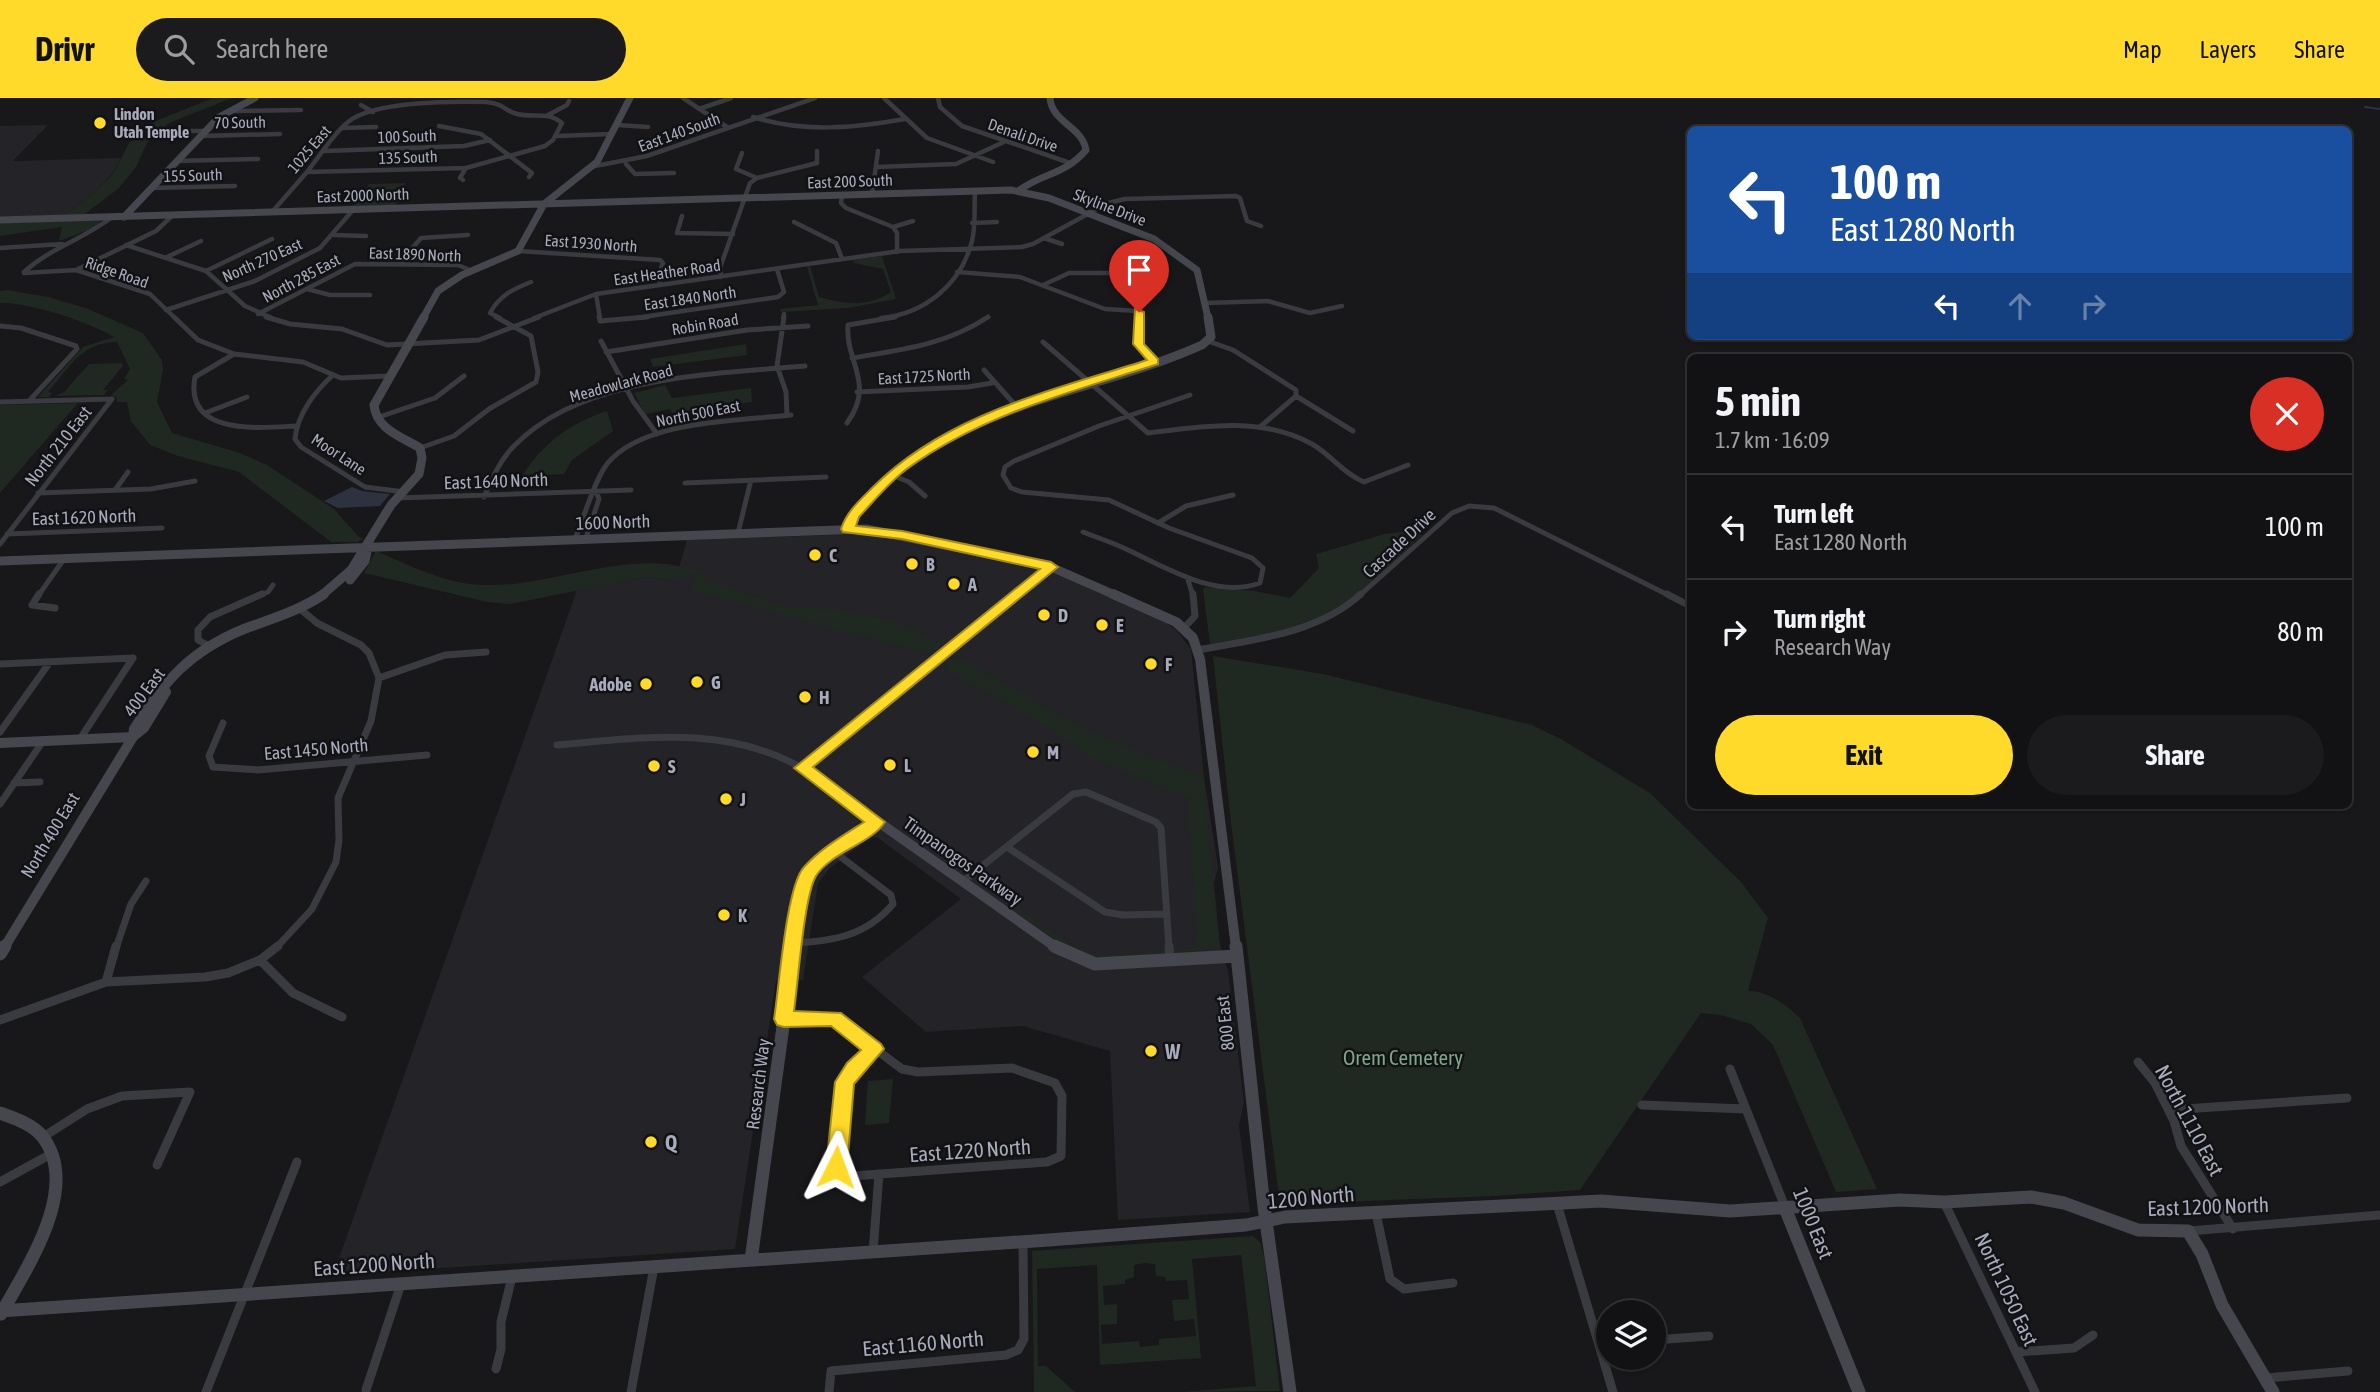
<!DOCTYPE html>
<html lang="en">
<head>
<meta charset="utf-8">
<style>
  :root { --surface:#121114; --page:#1b1a1d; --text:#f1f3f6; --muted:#9c9da0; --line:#313134; --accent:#ffda2a }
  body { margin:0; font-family:"Asap Condensed",sans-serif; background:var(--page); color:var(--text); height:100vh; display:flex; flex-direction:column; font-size:26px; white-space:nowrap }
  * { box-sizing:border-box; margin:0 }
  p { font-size:23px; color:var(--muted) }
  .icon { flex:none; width:38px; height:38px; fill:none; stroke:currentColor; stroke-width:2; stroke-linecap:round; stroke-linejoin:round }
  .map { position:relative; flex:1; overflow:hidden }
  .sheet { position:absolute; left:1687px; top:256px; width:665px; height:455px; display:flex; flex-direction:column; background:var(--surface); border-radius:10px; box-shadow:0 2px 5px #0004,0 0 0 2px var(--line) }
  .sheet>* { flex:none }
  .hud { position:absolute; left:1687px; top:28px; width:665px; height:214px; border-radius:10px; box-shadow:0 2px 5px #0004,0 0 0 2px var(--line); background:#1a4fa0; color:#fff; overflow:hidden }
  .tools { position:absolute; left:1596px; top:1202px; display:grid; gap:14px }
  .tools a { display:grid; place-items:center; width:70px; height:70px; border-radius:50%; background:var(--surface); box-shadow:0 2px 5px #0004,0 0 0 2px var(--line); font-size:35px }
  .pin { position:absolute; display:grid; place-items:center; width:60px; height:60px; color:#fff; margin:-72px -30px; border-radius:50% 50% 50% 0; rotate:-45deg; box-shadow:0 0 7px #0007 }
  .pin .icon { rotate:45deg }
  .me { position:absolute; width:77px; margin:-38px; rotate:3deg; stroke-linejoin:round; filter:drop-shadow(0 0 5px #0008) }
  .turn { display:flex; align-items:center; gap:24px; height:147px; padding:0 28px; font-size:32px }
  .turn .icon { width:91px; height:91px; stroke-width:2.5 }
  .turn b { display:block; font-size:49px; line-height:60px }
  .lanes { display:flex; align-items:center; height:66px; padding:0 28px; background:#0003; justify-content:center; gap:35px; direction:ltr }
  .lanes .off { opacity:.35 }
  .round { display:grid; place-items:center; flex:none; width:74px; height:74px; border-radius:37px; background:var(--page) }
  .head { display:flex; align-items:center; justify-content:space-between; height:119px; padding:0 28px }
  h1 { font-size:42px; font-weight:700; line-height:52px }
  .cta { display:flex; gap:14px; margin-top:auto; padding:14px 28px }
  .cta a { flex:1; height:80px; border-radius:42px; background:var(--accent); color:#111; font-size:28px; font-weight:700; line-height:80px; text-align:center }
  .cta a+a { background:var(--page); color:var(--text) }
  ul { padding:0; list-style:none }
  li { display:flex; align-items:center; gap:21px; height:105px; padding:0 28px; border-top:2px solid var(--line) }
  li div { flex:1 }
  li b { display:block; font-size:26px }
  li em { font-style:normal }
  header { display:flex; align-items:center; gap:42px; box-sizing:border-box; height:98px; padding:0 35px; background:var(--accent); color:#111 }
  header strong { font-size:33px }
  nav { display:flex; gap:38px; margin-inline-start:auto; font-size:24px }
  .search { width:490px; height:63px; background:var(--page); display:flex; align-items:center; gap:18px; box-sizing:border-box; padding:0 24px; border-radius:38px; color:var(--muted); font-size:26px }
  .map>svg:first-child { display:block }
  .built { fill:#242327 }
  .green { fill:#1f2821; fill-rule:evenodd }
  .water { fill:#2c333f }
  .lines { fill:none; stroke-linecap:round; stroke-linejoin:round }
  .stream { stroke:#2c333f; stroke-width:2 }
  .street-far3 { stroke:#3a3a41; stroke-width:4.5 }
  .street-far2 { stroke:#3a3a41; stroke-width:5 }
  .street-far1 { stroke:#3a3a41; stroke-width:7 }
  .street { stroke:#3a3a41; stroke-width:9 }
  .secondary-far3 { stroke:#46464f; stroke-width:7 }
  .secondary-far2 { stroke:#46464f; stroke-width:9 }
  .secondary-far1 { stroke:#46464f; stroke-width:10 }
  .secondary { stroke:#46464f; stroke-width:13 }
  .route { fill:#ffda2a; stroke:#a68e1b; stroke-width:2 }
  .poi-dot { fill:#ffda2a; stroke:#121215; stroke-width:2.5 }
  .labels { text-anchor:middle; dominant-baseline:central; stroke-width:5; stroke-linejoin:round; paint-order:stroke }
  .far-poi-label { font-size:16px; font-weight:bold; fill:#a8abbb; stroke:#121215; text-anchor:start }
  .far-street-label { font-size:16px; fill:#a8abbb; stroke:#121215 }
  .street-label { font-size:18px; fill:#a8abbb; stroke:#121215 }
  .poi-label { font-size:18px; font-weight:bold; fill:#a8abbb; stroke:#121215; text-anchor:start }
  .near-poi-label { font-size:21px; font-weight:bold; fill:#a8abbb; stroke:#121215; text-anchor:start }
  .near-park-label { font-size:21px; fill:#7da787; stroke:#121215 }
  .near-street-label { font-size:21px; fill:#a8abbb; stroke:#121215 }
</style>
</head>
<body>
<header>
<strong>Drivr</strong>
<div class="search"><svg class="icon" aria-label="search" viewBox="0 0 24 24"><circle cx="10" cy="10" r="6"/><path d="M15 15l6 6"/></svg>Search here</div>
<nav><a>Map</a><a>Layers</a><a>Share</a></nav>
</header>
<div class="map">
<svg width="2380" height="1294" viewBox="0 0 2380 1294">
  <rect width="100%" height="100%" fill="#18171a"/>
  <!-- built -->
  <path class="built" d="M48 27 13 63 121 60 113 75 94 95 64 117 0 119V28Z
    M864 436 957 453 1056 476 1164 523 1177 533 1191 551 1204 679 1218 769 1214 785 1220 847 1228 873 1244 1004 1239 1027 1250 1114 1118 1122 1110 953 1023 928 926 934 862 879 961 801 878 740 871 739 830 770 818 785 803 882 776 883 735 1151 333 1177 577 492 646 479 675 483 687 442Z"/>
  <!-- green -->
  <path class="green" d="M213 0H250H232L169 25 147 45 136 69 119 90 85 116 64 117 94 95 113 76 129 45 153 24Z
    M406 85 395 102 398 103 395 108 333 109 354 107 369 86Z
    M101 122 96 129 62 142H59L62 129 0 138V125Z
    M882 158 896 201 848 210 781 214 780 211 818 207 807 169 810 168 819 199C846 206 867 210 891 194L883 171 854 165 853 162Z
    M7 192 48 199 86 210 143 235 162 262 163 272 157 304 172 335 240 355 267 367 334 411 360 440H364L358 444H331L239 374 178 358 150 347 131 323 127 304H117L116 299 111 297 128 282 124 281 130 271 117 244C82 244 69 270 48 294L52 295 49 299H38L83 249 114 239C89 224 29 204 0 205V193Z
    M746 246 747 257 653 269 650 261Z
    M121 265 123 268 103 292H108L104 297 55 298 64 294 89 266Z
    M665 287 672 300 751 290 752 304 672 315 670 311 645 316 634 295Z
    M78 305 0 395V307Z
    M607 313 613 333 572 362 564 376 522 378C543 345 570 325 607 313Z
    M1410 433 1422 437C1398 459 1376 484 1349 503 1310 531 1257 540 1210 546L1203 492 1205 489 1255 493 1290 500 1319 470 1316 456 1385 436Z
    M376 453C409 467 446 486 482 487 545 489 605 460 667 466 681 468 695 473 708 477L706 482 784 508 833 511 893 522 943 546 929 556 691 493 696 475 675 483 646 479 510 506 487 504 364 475Z
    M957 558 1085 631 1204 679C1209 735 1213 792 1220 848L1217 851 1117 860 1089 858 1058 844 1016 813 1015 808 1082 853 1109 857 1197 850 1188 706 1192 702 1095 662 1029 618 942 569Z
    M1213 558 1323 576 1532 627 1561 641 1650 695 1742 785 1768 820 1748 893C1767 892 1788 908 1800 920L1877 1091 1836 1094 1773 947 1751 926 1721 917 1701 915 1580 1092 1494 1098 1287 1106 1286 1101 1279 1098 1231 725Z
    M893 981 889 1025 865 1027 868 983Z
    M1253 1138 1260 1144 1264 1158 1280 1293 1182 1294 1256 1288 1241 1157 1192 1161 1201 1260 1100 1267 1097 1167 1037 1171 1038 1268H1046L1075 1294H1034L1032 1153ZM1144 1165 1155 1166 1156 1178 1165 1179 1166 1183 1187 1182 1189 1201 1172 1202 1174 1223 1194 1221 1196 1238 1159 1241V1247L1140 1249 1139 1243 1102 1246 1101 1227 1117 1226V1206L1104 1207 1103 1188 1125 1186V1182L1134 1179V1167Z"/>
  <!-- water -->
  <path class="water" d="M352 389 362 393 390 396 380 408 338 410 324 403Z"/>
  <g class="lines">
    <!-- stream -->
    <path class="stream" d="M2365 9 2380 11"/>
    <!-- street-far3 -->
    <path class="street-far3" d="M683 0 727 29
      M884 0 927 40 993 64
      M938 0 940 9 962 28 1073 66
      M486 4C506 6 504 13 517 16 533 20 548 13 562 25L553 42 545 48 466 70 307 74C320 58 332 37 348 24 373 3 454 3 486 4Z
      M361 7 373 14
      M699 11 731 0
      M232 13 301 12
      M548 17 567 7 569 3
      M753 19C803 35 854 30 905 21
      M617 27 648 29
      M439 28 481 36 532 75 529 79
      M343 30 376 29
      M190 33H205
      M201 38 280 36
      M556 38 612 36
      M324 53 464 48 490 42
      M742 55 736 71 757 80
      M176 63 258 61
      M626 66 635 76 674 75
      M590 69 647 58 815 0
      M876 69 956 66 1006 43
      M463 82 460 80 466 70
      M151 90 235 88
      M872 96 878 53
      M842 97 841 105 846 110 893 129 897 135V154
      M272 114 307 74
      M682 118 677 135 733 136
      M794 124 836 145 842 161
      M972 125 997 124
      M893 129 913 123
      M334 137 366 138
      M1044 140 1062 146
      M126 147 206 173 245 208 272 220
      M0 150 62 146
      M518 153 660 162 663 165 659 176 660 187
      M167 159 201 143
      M399 166 421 140 468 137
      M76 172 156 133 173 117
      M206 173 272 141
      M24 174C50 150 84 141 112 119
      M957 174 1020 179 1105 211 1138 213V220
      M24 175 76 172 150 196 175 220
      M721 179 720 170 750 85 757 80 817 65V53
      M1043 187 1069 175H1122
      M307 191 330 197H370
      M596 196 600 220
      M1206 205 1268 203 1310 215 1342 208
      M166 212 255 183 320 150 353 112
      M258 216 355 166 458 167 472 173
      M500 220 490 215C499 198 513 191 531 184
      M534 220 596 196 900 153 1022 149 1033 146 1108 105 1125 101 1236 98 1240 100 1247 123 1261 128
      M636 220 778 199 784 194 777 171
      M783 220 784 216
      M881 220C924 216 961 187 972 143 976 127 974 109 975 93"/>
    <!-- street-far2 -->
    <path class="street-far2" d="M174 219 198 242 234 256 303 264 341 280 389 278
      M266 219 290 226 342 231 387 247 479 242 539 219
      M599 219 600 223 647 219
      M784 219 777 268 786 294 787 317
      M1138 219V246L1154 264
      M0 228 21 230 76 248 77 251 29 303
      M601 243 633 303 657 336
      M1208 243 1233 252 1296 292V298L1260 329
      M1043 244 1148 335C1202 328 1262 318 1312 346 1331 357 1344 376 1364 384L1408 367
      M606 254 747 232 808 228
      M234 256 195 279C184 338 259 330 295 328
      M852 260C900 252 946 247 988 219
      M984 272 1016 308
      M333 277C315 293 297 317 295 341L301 349 365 389 405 394
      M857 294 968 289 992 285
      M1296 298 1353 333
      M0 304 112 301
      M205 315 247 299
      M376 320 435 300 464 278
      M847 325C876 285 845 264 848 227L895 219
      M420 350 454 338 489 311 536 284 538 274 531 238 496 219
      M892 377 909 384 925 398
      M685 385 826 379
      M115 392 128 374
      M38 395 151 391 195 383
      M484 399C492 381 500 362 514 348 581 278 715 276 805 268
      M397 400 631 392
      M1158 425 1186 408 1233 397
      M1083 434C1098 440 1114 445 1128 452 1167 470 1216 501 1260 485L1263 470 1252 460 1169 430 1109 402 1022 394 1011 390 1003 377 1005 369 1014 363 1099 328 1190 297
      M738 435 751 382
      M7 436 162 430
      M586 440 599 401 596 393
      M575 441C583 422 595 381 607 366 642 322 738 323 791 317
      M0 446 112 301
      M1188 482 1193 498
      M38 498 64 461
      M258 498 268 494 273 487
      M1359 498 1452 415 1469 408 1494 410 1670 498"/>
    <!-- street-far1 -->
    <path class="street-far1" d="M39 496 32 507 55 510
      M1667 496 1690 508
      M299 510 317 525 361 547 369 555 379 580
      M1184 530 1195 518 1193 496
      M211 549 198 542V532L210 519 262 496
      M1198 552C1255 541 1317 536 1361 496
      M0 566 133 560
      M379 580 445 557 486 554
      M223 625 209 658 213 669 258 672 427 657
      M0 634 50 564
      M80 641 133 560
      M557 647C642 640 724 626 802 670
      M14 685 40 684
      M0 706 43 643
      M1007 749 1105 814 1123 817 1167 816
      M962 784 1073 696 1086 694 1156 724 1161 730 1169 850
      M794 845C834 843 866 838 893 806L891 797 833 753
      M116 850 131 806 146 783
      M276 850 312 811 336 764 339 742 338 700 371 623 379 580"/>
    <!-- street -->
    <path class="street" d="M1169 848 1170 862
      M260 862 293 895 342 919
      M106 884 116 848
      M784 921 834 920 902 971 918 974 1012 970 1055 985 1062 998 1061 1058 1047 1064 853 1078 839 1074 836 1064 844 984 853 970 874 951
      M0 922 106 884 205 879 228 875 260 862 278 848
      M2138 964 2155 985 2174 1023 2181 1048 2233 1131
      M1730 971 1785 1109
      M1642 1007 1746 1011
      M2169 1012 2347 1000
      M43 1039 87 1011 122 998 190 994 157 1067
      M0 1084 51 1056
      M1944 1104 2035 1294
      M1557 1106 1613 1294
      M1376 1115 1390 1181 1404 1191 1453 1185
      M2189 1133 2380 1117
      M873 1154 879 1076
      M1654 1242 1709 1238
      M2016 1254 2074 1250 2093 1237
      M496 1271 501 1251V1224L512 1179
      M2266 1280 2348 1273
      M366 1292 401 1186
      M206 1294 297 1064
      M631 1294 654 1169
      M829 1294 831 1273 1006 1257 1018 1252 1024 1241 1023 1144"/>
    <!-- secondary-far3 -->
    <path class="secondary-far3" d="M1018 93C1042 75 1065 77 1086 52 1082 28 1052 25 1050 0
      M124 119 219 19 255 0
      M0 122 1011 92 1049 100 1154 141 1197 172 1208 220
      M423 220 438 193 462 177 518 153 544 106 597 64 630 0"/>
    <!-- secondary-far2 -->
    <path class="secondary-far2" d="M848 431C855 410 871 396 888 382 983 300 1094 295 1202 247L1211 239 1208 219
      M0 463 866 431 1051 469 1117 498
      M350 482 365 463 368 449
      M321 498 351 472 391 407 419 376 422 360 420 350C402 339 376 331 374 307L424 219
      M1015 498 1051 469"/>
    <!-- secondary-far1 -->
    <path class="secondary-far1" d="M1017 496 802 670 1057 850
      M1113 496 1176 524 1193 540 1200 561 1236 850
      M133 639 144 630 166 594
      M0 645 133 639
      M4 850 133 639 134 631C164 583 190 553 244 531 271 521 299 513 324 496
      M794 850 800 804 809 774 877 724"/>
    <!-- secondary -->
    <path class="secondary" d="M1054 848 1095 866 1237 858
      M1236 848 1264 1109 1290 1294
      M0 856 5 848
      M0 1015C14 1020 32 1026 42 1038 82 1089 27 1169 1 1216
      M1785 1110 1859 1294
      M751 1162 794 848
      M0 1213 1049 1142 1246 1127 1285 1119 1601 1103 1730 1113 1900 1102 1944 1104 2031 1099 2064 1105 2138 1132 2188 1133 2202 1156 2222 1207 2273 1294"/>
  </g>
  <!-- route -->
  <path class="route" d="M1135 211 1144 214V246L1158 261V266C1072 294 983 316 908 370 890 383 874 403 859 419L856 428 902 433 1051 464 1058 469 813 669 885 724C871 746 831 754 816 778 804 798 798 885 794 913L841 915 881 946 884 951 854 986 847 1069 844 1076 836 1078 829 1076 826 1069 835 984 847 965 861 952 831 928 784 929 777 927 774 921C779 891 786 788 804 769 821 750 844 737 864 724L794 670 1040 471 902 441 843 434 841 431C847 413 860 402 873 389 946 316 1051 293 1147 262L1133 246Z"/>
  <!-- markers -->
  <g class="poi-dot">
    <circle cx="100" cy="25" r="7"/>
    <circle cx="815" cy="457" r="7"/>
    <circle cx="912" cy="466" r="7"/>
    <circle cx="954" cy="486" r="7"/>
    <circle cx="1044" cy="517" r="7"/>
    <circle cx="1102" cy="527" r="7"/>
    <circle cx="1151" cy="566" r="7"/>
    <circle cx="697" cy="584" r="7"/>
    <circle cx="646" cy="586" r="7"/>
    <circle cx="805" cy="599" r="7"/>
    <circle cx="1033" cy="654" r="7"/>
    <circle cx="890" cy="667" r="7"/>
    <circle cx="654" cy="668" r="7"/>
    <circle cx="726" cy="701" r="7"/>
    <circle cx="724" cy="817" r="7"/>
    <circle cx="1151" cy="953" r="7"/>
    <circle cx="651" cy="1044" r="7"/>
  </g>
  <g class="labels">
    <!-- far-poi labels -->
    <g class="far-poi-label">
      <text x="114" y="16">Lindon<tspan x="114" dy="18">Utah Temple</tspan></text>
    </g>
    <!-- far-street labels -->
    <g class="far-street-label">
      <text transform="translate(240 24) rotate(-1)">70 South</text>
      <text transform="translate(679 34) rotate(-20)">East 140 South</text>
      <text transform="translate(1023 37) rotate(19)">Denali Drive</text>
      <text transform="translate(407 38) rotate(-2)">100 South</text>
      <text transform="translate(309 51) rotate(-50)">1025 East</text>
      <text transform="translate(408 59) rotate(-2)">135 South</text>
      <text transform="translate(193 77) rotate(-2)">155 South</text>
      <text transform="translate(850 83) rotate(-2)">East 200 South</text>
      <text transform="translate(363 97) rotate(-2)">East 2000 North</text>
      <text transform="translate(1110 109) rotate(21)">Skyline Drive</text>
      <text transform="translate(591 145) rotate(4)">East 1930 North</text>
      <text transform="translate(415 156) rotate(2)">East 1890 North</text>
      <text transform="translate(262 162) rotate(-24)">North 270 East</text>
      <text transform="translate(117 174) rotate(19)">Ridge Road</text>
      <text transform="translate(667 174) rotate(-8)">East Heather Road</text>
      <text transform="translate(301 180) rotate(-28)">North 285 East</text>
      <text transform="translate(690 200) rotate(-8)">East 1840 North</text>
      <text transform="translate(705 226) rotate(-9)">Robin Road</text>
      <text transform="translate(924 278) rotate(-3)">East 1725 North</text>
      <text transform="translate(621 285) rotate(-15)">Meadowlark Road</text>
      <text transform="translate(698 315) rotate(-11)">North 500 East</text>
      <text transform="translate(339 356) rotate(33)">Moor Lane</text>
    </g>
    <!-- street labels -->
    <g class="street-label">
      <text transform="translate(58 348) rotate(-52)">North 210 East</text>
      <text transform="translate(496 383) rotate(-2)">East 1640 North</text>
      <text transform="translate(84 419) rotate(-2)">East 1620 North</text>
      <text transform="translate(613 424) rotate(-2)">1600 North</text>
      <text transform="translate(1399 445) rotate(-43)">Cascade Drive</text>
      <text transform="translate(144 594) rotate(-53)">400 East</text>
      <text transform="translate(316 651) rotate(-5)">East 1450 North</text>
      <text transform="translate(50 737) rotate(-59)">North 400 East</text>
      <text transform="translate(963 763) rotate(35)">Timpanogos Parkway</text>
      <text transform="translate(1225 925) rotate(-96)">800 East</text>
      <text transform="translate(758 986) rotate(-83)">Research Way</text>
    </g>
    <!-- poi labels -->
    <g class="poi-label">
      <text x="829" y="457">C</text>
      <text x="926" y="466">B</text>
      <text x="968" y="486">A</text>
      <text x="1058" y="517">D</text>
      <text x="1116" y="527">E</text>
      <text x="1165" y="566">F</text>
      <text x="711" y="584">G</text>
      <text x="632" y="586" text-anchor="end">Adobe</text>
      <text x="819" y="599">H</text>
      <text x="1047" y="654">M</text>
      <text x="904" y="667">L</text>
      <text x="668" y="668">S</text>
      <text x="740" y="701">J</text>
      <text x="738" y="817">K</text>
    </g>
    <!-- near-poi labels -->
    <g class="near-poi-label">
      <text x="1165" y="953">W</text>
      <text x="665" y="1044">Q</text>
    </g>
    <!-- near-park labels -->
    <g class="near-park-label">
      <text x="1403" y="959">Orem Cemetery</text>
    </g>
    <!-- near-street labels -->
    <g class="near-street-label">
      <text transform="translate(2190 1022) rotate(62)">North 1110 East</text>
      <text transform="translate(970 1052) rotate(-4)">East 1220 North</text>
      <text transform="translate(1311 1099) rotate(-5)">1200 North</text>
      <text transform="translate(2208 1108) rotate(-2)">East 1200 North</text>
      <text transform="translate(1814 1125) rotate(68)">1000 East</text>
      <text transform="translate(374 1166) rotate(-4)">East 1200 North</text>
      <text transform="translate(2007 1191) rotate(65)">North 1050 East</text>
      <text transform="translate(923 1245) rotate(-5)">East 1160 North</text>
    </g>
  </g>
</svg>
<div class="tools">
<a><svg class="icon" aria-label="layers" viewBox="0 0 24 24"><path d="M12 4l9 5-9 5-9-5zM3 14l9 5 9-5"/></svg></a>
</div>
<div class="pin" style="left:1139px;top:214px;background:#d93025"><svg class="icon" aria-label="arrive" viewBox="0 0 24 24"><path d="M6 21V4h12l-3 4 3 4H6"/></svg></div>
<svg class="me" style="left:836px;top:1069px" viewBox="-20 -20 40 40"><path d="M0-17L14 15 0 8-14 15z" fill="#ffda2a" stroke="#fff" stroke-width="4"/></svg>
<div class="hud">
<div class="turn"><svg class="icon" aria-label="left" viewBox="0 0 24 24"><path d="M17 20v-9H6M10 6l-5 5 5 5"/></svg><div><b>100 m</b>East 1280 North</div></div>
<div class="lanes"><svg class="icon" aria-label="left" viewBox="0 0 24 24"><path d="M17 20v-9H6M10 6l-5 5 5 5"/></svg><svg class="icon off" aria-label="ahead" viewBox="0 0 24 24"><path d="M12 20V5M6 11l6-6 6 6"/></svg><svg class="icon off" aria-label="right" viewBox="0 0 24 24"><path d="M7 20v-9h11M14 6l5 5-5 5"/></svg></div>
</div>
<section class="sheet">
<div class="head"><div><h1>5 min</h1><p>1.7 km · 16:09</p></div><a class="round" style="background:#d93025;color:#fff"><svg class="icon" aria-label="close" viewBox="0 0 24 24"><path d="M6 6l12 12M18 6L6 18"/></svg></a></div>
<ul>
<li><svg class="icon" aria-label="left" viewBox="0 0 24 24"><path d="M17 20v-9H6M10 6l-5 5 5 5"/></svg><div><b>Turn left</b><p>East 1280 North</p></div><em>100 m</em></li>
<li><svg class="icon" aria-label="right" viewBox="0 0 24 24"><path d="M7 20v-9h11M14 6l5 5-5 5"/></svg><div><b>Turn right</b><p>Research Way</p></div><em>80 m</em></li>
</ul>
<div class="cta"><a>Exit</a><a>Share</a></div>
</section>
</div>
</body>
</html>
